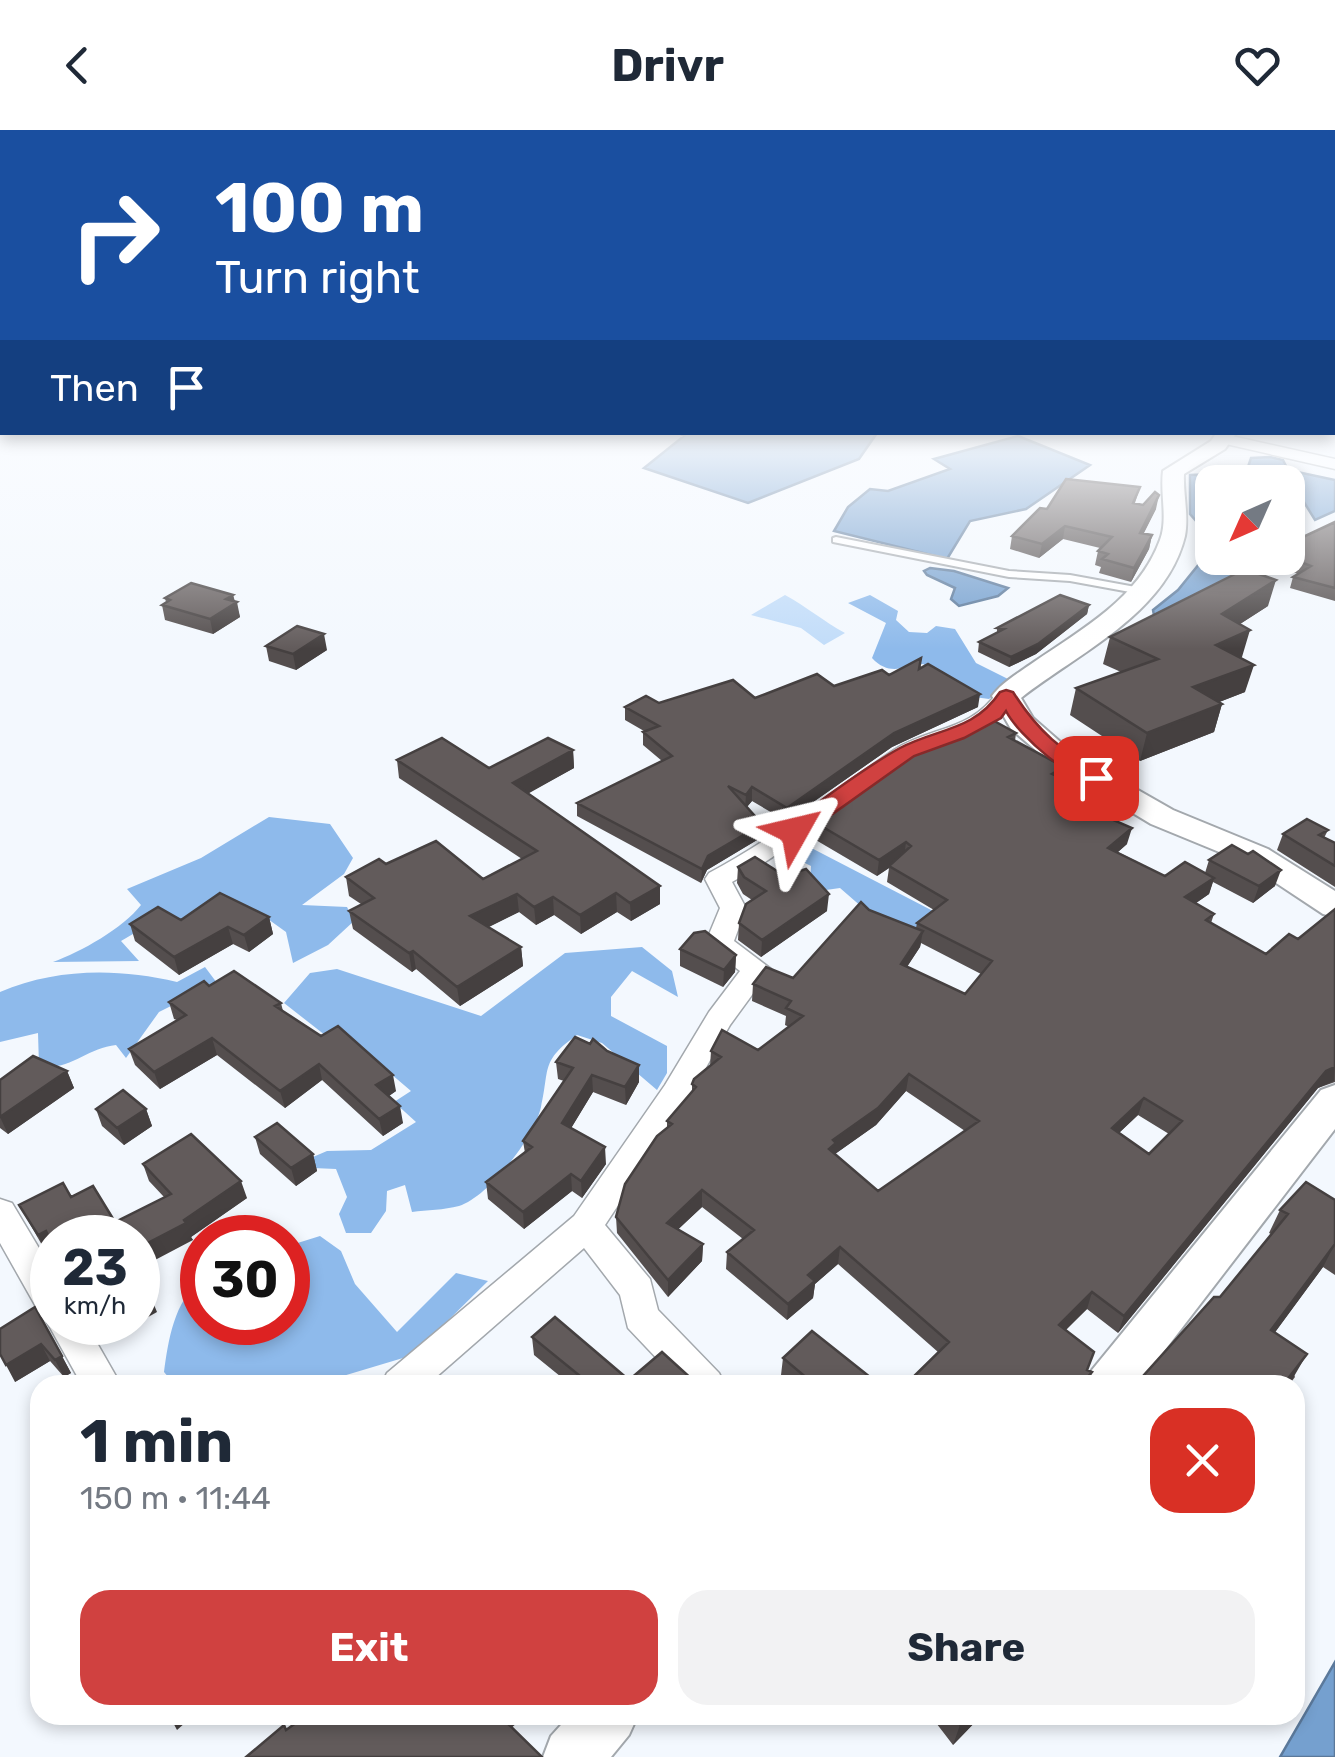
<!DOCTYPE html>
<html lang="en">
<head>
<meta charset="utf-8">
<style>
  :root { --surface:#fff; --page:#f2f2f3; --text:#1f2937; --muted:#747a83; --accent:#d04140 }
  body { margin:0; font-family:Rubik,sans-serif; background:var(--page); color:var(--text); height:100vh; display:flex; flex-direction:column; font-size:38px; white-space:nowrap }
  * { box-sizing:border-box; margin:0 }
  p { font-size:32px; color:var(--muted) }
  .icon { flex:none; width:55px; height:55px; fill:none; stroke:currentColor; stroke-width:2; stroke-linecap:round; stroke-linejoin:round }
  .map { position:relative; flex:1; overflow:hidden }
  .panel { position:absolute; left:30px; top:1245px; width:1275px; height:350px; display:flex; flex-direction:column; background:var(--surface); border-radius:30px; box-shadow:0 5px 15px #0003 }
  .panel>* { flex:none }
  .hud { position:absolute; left:0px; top:0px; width:1335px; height:305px; box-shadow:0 5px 15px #0003; background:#1a4fa0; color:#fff; overflow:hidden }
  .needle { width:65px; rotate:225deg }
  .buttons { position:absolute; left:1195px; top:335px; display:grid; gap:20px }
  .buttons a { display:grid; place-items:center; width:110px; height:110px; border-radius:20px; background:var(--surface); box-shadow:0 5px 15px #0003; font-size:50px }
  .speed { position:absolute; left:30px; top:1085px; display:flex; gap:20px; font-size:50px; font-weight:700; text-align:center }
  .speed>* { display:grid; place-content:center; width:130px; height:130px; border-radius:50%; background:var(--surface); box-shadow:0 5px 15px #0003; line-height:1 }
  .speed small { font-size:25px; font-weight:400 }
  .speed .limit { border:15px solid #d22; background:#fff; color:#111 }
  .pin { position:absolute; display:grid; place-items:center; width:85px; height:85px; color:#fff; margin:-42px; border-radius:20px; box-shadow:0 5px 15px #0006 }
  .me { position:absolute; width:110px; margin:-55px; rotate:53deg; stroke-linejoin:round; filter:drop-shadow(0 0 8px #0008) }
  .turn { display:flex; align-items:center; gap:35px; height:210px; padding:0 50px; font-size:45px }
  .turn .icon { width:130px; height:130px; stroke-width:2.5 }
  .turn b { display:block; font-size:70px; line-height:85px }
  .then { display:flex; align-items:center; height:95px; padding:0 50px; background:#0003; gap:20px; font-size:38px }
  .round { display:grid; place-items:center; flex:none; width:105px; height:105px; border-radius:30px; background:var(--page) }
  .head { display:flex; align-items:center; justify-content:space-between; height:170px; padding:0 50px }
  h1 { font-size:60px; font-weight:700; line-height:75px }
  .button { display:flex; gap:20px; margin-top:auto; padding:20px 50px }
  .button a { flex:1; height:115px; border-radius:30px; background:var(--accent); color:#fff; font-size:40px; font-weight:700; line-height:115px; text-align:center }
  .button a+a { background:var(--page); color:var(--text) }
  header { display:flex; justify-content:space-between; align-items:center; height:130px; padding:0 50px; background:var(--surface); font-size:45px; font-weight:700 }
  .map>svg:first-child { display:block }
  .green { fill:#c1dcf9 }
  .forest { fill:#8ebaeb }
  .water { fill:#75a0cf; stroke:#5b799b; stroke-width:2.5 }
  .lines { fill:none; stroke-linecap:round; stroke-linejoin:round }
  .service-casing { stroke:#a3a8ad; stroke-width:4 }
  .minor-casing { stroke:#a3a8ad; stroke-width:3 }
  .tertiary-casing { stroke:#a3a8ad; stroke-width:4 }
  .service { fill:#fff; fill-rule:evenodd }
  .minor { fill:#fff; fill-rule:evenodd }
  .tertiary { fill:#fff; fill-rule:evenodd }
  .wall { fill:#544e4e; fill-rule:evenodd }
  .shaded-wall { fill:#454040 }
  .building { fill:#625b5b; stroke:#454040; stroke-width:2.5; fill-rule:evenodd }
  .route { fill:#d04140; stroke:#872a2a; stroke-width:2.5 }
</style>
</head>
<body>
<header><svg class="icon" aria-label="back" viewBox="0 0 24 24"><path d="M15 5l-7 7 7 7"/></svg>Drivr<svg class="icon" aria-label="heart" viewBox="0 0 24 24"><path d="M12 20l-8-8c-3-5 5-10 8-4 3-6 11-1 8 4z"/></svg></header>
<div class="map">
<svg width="1335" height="1627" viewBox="0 0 1335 1627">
  <rect width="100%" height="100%" fill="#f3f8fe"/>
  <!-- green -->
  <path class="green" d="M785 465C807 477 823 491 845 503L824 515 801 498 751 485Z"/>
  <!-- forest -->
  <path class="forest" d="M870 465 898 481 896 490 909 502 927 503 936 496 955 499 976 533 1012 551 989 569 974 567 923 534C902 537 889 546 872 528L886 493 848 473Z
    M269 687 330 694 353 728 344 744 302 775 347 777 354 791 328 815 293 833 286 802 254 779 227 772 184 797 162 787 121 811 139 831 53 832C81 822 123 798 141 775L127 759 201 728Z
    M794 709 935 782 909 804 863 778 840 758 819 761 810 752 811 736 778 720Z
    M642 817 672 841 678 867 632 841 611 867V886L667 916V943L657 960 602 913 577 905C540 931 550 939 541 977 534 1008 489 1066 459 1076 444 1080 427 1080 412 1082L405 1055 387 1061 386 1081 371 1103H346L339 1084 347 1067 336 1039 313 1038V1027L327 1021 371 1020 416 992 394 972 411 961 343 903 330 909 284 873 310 843 337 839 481 886 565 823Z
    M205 837 217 853 159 882 126 928 116 915C87 918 68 942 39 936L38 903 0 912V862C56 838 118 838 177 852Z
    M320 1106 341 1121 355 1154 397 1202 456 1143 488 1151 413 1225 313 1255H175L164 1242C168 1213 174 1168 202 1152V1192H288V1116Z"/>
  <!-- water -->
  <path class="water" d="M679 303 877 302V303L859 329 748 373 644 338 684 306Z
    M1018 306 1090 335 1026 379 970 391 947 429 834 401 848 377 870 359 888 361 950 339 934 329Z
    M1270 327 1283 330 1288 340 1335 350V381L1315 390 1299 364 1288 366V352H1212V393L1197 392 1190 384V345L1246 343 1251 328Z
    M1212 418V428H1264L1231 462 1156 496 1153 480 1178 460Z
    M930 438 954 441 1008 458 998 466 959 476 951 469 955 458 927 445 924 441Z
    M1335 1532V1627H1280Z"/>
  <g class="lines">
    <defs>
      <path id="service" d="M836 407 1009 441 1070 445 1141 458 1146 461 1141 464 1070 451 1009 447 833 412V408Z"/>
      <path id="minor" d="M1223 304 1335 329V339L1217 312V306Z
        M1006 559 1017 566C990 610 953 605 913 628 850 666 797 716 732 752L746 778 734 811 771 839 730 895 687 971 605 1095 650 1149 658 1180 719 1243 725 1255H682L628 1198 620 1165 584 1118 427 1255H381L387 1243 574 1086 665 955 709 882 740 841 705 814 720 778 705 749 709 743C775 708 832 662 894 620 931 596 971 602 998 561Z
        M0 1069 12 1073 52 1140V1192H85L121 1255H82L47 1192 50 1185 39 1182 0 1113Z"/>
      <path id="tertiary" d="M1217 302H1237L1225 319 1184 344C1183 364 1189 386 1185 406 1166 484 1078 523 1021 568L1033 588 1073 623 1173 680 1268 719 1335 761V787L1323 784 1246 733 1151 694 1053 635 1011 599 992 566C1002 552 1020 542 1034 532 1082 499 1139 468 1160 410 1168 389 1160 364 1163 341L1211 311Z
        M1335 955V999L1138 1255H1085L1092 1240 1321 960Z
        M570 1585H638L629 1605 611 1627H543L551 1606Z"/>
    </defs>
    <!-- service casing -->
    <use href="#service" class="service-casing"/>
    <!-- minor casing -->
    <use href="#minor" class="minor-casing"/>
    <!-- tertiary casing -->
    <use href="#tertiary" class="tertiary-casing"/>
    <!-- service -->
    <use href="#service" class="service"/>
    <!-- minor -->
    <use href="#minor" class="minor"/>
    <!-- tertiary -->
    <use href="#tertiary" class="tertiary"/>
  </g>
  <!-- wall -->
  <path class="wall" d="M1140 357 1135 373 1156 379 1143 404 1152 405 1149 419 1131 452 1099 443 1101 437 1095 435 1098 421 1100 418 1063 409 1039 428 1010 419 1012 406 1047 379Z
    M1335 392V471L1290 458 1293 447 1298 444 1275 435 1278 428H1288L1290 413Z
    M233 465 240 487 213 504 165 490 162 475 166 472 165 468Z
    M1089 475 1087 484 1036 524 1009 537 978 522 979 512 997 503V498Z
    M1268 476 1240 494 1242 527 1240 528 1245 562 1219 572 1222 574 1214 602 1140 631 1070 585 1076 558 1121 542 1103 534 1110 507Z
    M266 516 327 520 296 540 269 531Z
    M919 539 978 577 892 617 786 691 752 671 747 677 762 694V707L707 740 701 753 577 686V673L662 631 643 615V602L644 601 625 590V577L659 573 755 568 834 556Z
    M1016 603 1015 611 1064 637 1061 649 1103 668 1099 684 1127 714 1118 722 1165 746 1205 743 1209 730 1275 756 1253 773 1213 752 1209 764 1196 773 1214 784 1211 793 1266 824 1298 809 1335 779V952L1318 958 1118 1203 1087 1179 1065 1200 1088 1240 1092 1242 1088 1255H905L938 1222 838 1134 815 1154 813 1168 787 1190 726 1139 727 1122 743 1109 702 1077 678 1099 703 1114 702 1131 668 1167 617 1103 616 1087 667 997V991L692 961V954L710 936 711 921 758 920 789 897 785 895 786 886 752 871 753 854 793 848 869 780 916 798 917 793 934 780 887 752 889 738 877 746 809 706 811 690ZM921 813 981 844 965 864 907 837 920 817ZM906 961 965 1001 878 1061 835 1024 876 995ZM1138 985 1169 1004 1149 1024 1119 1003Z
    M573 620 574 638 528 663 660 774 631 791 617 782 581 804 554 785 536 795 519 782 488 797 521 817 523 836 460 876 416 839 412 842 353 799 349 781 361 774 349 766 346 747 386 734 483 749 522 729 399 648 397 630 489 638Z
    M1328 700 1324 708 1335 713V757L1277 720 1283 704Z
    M738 737 827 781 761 827 738 810 739 793 752 770 743 764 737 753Z
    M269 787 273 804 249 822 233 814 179 845 135 811 130 794Z
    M680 819 736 825 735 842 723 857 680 836Z
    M209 856 281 873 283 881 396 961 389 966 403 993 383 1006 322 950 285 978 217 925 160 959 135 935 129 919 177 890 174 889 169 872Z
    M607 921 639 935V952L626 975 593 962 571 998 606 1034 582 1068 572 1061 524 1099 488 1069 486 1052 525 1023 523 1011 564 951 558 949 556 932Z
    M67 941 74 958 8 1004 0 998V950Z
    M96 979H146L152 996 124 1015 102 996Z
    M255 1007 313 1024 317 1041 296 1056 260 1024Z
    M143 1034 247 1068 191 1107 193 1110 52 1108 46 1122 19 1075 71 1067 115 1092 164 1067 149 1051Z
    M1335 1070V1145L1323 1137 1275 1202 1295 1247 1289 1255H1135L1220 1167 1271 1104 1269 1103 1280 1080Z
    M35 1177 71 1243 64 1247 50 1231 15 1252Z
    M157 1182 101 1213 88 1192H138Z
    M532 1207 629 1250 694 1255H571L534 1225Z
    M783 1228 880 1255H794L781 1245Z
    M930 1585H982L953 1615Z"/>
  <!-- shaded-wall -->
  <path class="shaded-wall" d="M1159 365 1156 379 1137 417 1140 403Z
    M1065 396 1063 409 1039 428 1042 414Z
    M1152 405 1149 419 1131 452 1134 438Z
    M1276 450 1268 476 1215 510 1222 484Z
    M233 465 235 474 237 472 240 487 213 504 210 489 226 469Z
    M1089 475 1087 484 1036 524 1009 537 1011 527Z
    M1250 500 1242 527 1209 542 1216 515Z
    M324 504 327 520 296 540 293 524Z
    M1254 535 1245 562 1186 585 1193 557Z
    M980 564 978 577 892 617 786 691 787 678 894 603Z
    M1222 574 1214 602 1140 631 1147 603Z
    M573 620 574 638 515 671 513 653Z
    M1064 637 1060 653 1052 644Z
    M752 657V671L745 679 746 665Z
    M1103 668 1099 684 1088 679Z
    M762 694V707L707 740 701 753 702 739 708 726Z
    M1132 698 1127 714 1104 734 1108 718Z
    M906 712 904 728 889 736V738L877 746 879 730Z
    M1281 740 1275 756 1253 773 1259 756Z
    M1214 748 1209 764 1180 784 1185 767Z
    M660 756V774L631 791 630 773Z
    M616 763 617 782 581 804 580 785Z
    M517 764 519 782 473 805 470 786Z
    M829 764 827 781 761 827 762 810Z
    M553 767 554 785 536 795 534 777Z
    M269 787 273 804 249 822 244 805Z
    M228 797 233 814 179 845 174 827Z
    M923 801 920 817 898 850 901 834Z
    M521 817 523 836 460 876 457 857Z
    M413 821 416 839 412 842 409 823Z
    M736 825 735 842 723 857 724 840Z
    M212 908 217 925 160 959 154 942Z
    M319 934 322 950 285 978 280 961Z
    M639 935V952L626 975 625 957Z
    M1335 937 1334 951 1318 958 1118 1203 1124 1186 1326 941Z
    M67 941 74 958 8 1004 0 987Z
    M909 944 906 961 876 995 835 1024 829 1019 833 1010Z
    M393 945 396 961 380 972 376 955Z
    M592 945 593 962 564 1010 562 993Z
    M1144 968 1138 985 1106 1015 1112 998Z
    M400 976 403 993 383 1006 379 989Z
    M146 979 152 996 124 1015 117 998Z
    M605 1017 606 1034 582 1068 581 1051Z
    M313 1024 317 1041 296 1056 291 1038Z
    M571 1044 572 1061 524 1099 523 1082Z
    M241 1051 247 1068 191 1107 193 1110 138 1139V1118L184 1090Z
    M702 1060V1077L667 1110V1093Z
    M46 1101 52 1115V1119L46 1122 38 1105Z
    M703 1114 702 1131 668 1167V1150Z
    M1335 1114 1323 1137 1260 1223 1271 1200Z
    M840 1117 838 1134 815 1154 813 1168 787 1190 788 1174 808 1145Z
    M1092 1162 1087 1179 1054 1212 1059 1195Z
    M150 1165 157 1182 101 1213 93 1196 100 1192H138V1172Z
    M41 1214 50 1231 15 1252 6 1235Z
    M1307 1224 1289 1255H1283Z
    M62 1226 71 1243 64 1247 55 1230Z
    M1092 1242 1088 1255H1081L1083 1253Z
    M169 1585H194L177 1600Z
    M506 1585H527L505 1603 502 1588Z
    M971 1585H982L953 1615 960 1595Z"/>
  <!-- building -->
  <path class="building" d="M1066 349 1140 357 1133 373 1143 375 1155 362 1159 365 1140 403 1152 405 1134 438 1102 429 1108 424 1098 421 1112 407 1065 396 1042 414 1012 406 1040 378 1047 379Z
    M1335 392V458L1293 447 1311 436 1288 427V420L1296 416 1290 413Z
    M1245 439 1276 450 1222 484 1250 500 1216 515 1254 535 1193 557 1222 574 1147 603 1076 558 1158 529 1110 507Z
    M191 453 233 465 226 469 237 472 210 489 162 475 170 470 165 468Z
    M1060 465 1089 475 1038 514 1011 527 979 512 1004 499 997 498Z
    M297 496 324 504 293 524 266 516Z
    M921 528 919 539 928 534 980 564 894 603 787 678 752 657 746 665 728 656 762 694 708 726 702 739 577 673 672 626 643 602 659 596 625 577 646 566 659 573 733 550 755 568 817 544 834 556 882 540 889 545Z
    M987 587 1016 603 1008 607 1064 637 1052 644 1103 668 1088 679 1132 698 1108 718 1165 746 1185 732 1214 748 1185 767 1214 784 1206 790 1266 824 1289 804 1298 809 1335 779V937L1326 941 1124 1186 1092 1162 1059 1195 1094 1222 1087 1240 1092 1242 1081 1255H1074L1067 1249 1061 1255H905L949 1212 840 1117 808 1145 815 1151 788 1174 727 1122 754 1100 702 1060 667 1093 703 1114 668 1150 616 1087 625 1054 657 1006 672 994 667 991 696 957 692 954 694 949 721 927 711 921 722 900 758 920 803 886 786 878 791 871 753 854 766 837 793 848 861 772 869 780 923 801 901 834 965 864 992 831 917 793 947 770 889 736 911 716 906 712 879 730 811 690 917 616ZM909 944 979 991 878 1061 829 1019 836 1013 833 1010 878 978ZM1144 968 1182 991 1149 1024 1112 998Z
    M442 608 489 638 548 608 573 620 513 653 660 756 630 773 616 763 580 785 553 767 534 777 517 764 470 786 521 817 457 857 413 821 409 823 349 781 374 768 346 747 379 729 386 734 436 711 483 749 537 721 397 630Z
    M1307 689 1328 700 1319 705 1335 713V736L1283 704Z
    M1232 715 1248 724 1253 721 1281 740 1259 756 1209 730Z
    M755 727 785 746 806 739 829 764 762 810 739 793 746 774 766 761 744 747 738 737Z
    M220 763 269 787 244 805 228 797 174 827 130 794 158 777 181 790Z
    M705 801 736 825 724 840 680 819 694 803Z
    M234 841 281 873 275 876 321 906 338 896 393 945 376 955 400 976 379 989 319 934 280 961 212 908 154 942 129 919 186 885 169 872 204 851 209 856Z
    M575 907 590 914 593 909 607 921 639 935 625 957 592 945 562 993 605 1017 581 1051 571 1044 523 1082 486 1052 532 1017 523 1011 573 938 556 932Z
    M33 926 67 941 0 987V950Z
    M123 960 146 979 117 998 96 979Z
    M277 993 313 1024 291 1038 255 1007Z
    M191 1004 241 1051 184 1090 186 1093 138 1118V1108H52V1114L46 1101 38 1105 19 1075 63 1053 71 1067 93 1056 115 1092 171 1064 143 1034Z
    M1306 1052 1335 1070V1114L1271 1200 1307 1224 1283 1255H1135L1214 1167H1220L1288 1084 1280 1080Z
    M138 1156 150 1165 138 1172Z
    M35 1177 62 1226 55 1230 41 1214 6 1235 0 1224V1199Z
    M555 1187 629 1250 662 1222 694 1251 690 1255H591L532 1207Z
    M812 1201 880 1255H815L783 1228Z
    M307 1585H506L502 1588 542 1627H246L284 1595 286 1600Z
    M952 1585H971L960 1595Z"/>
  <!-- sky -->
  <linearGradient id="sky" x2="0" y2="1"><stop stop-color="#7aacde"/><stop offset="0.56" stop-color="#fafcff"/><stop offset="1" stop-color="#fafcff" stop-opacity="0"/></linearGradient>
  <rect width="1335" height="519" fill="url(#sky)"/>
  <!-- route -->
  <path class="route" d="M1006 560 1013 562C1039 603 1061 620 1103 644V652C1076 657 1018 605 1006 581L1001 588 964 608 914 626 803 705 795 707 785 701C801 682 876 631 900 618 938 598 974 601 1000 562Z"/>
</svg>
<div class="buttons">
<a><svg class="needle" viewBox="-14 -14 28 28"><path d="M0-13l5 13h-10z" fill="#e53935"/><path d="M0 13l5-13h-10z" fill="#747a83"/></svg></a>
</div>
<div class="speed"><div>23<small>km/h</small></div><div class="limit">30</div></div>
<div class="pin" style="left:1096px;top:648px;background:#d93025"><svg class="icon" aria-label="arrive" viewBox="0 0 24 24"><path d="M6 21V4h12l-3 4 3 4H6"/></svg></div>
<svg class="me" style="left:795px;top:701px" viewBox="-20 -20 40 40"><path d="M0-17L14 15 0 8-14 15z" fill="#d04140" stroke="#fff" stroke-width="4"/></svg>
<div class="hud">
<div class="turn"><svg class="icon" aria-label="right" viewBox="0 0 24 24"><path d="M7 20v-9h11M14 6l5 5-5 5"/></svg><div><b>100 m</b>Turn right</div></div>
<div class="then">Then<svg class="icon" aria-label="arrive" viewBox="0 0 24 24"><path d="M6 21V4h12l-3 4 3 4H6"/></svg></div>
</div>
<section class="panel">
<div class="head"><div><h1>1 min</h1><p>150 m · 11:44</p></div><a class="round" style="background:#d93025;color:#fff"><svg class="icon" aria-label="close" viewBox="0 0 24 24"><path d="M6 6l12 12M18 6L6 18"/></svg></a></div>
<div class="button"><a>Exit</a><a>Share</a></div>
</section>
</div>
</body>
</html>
